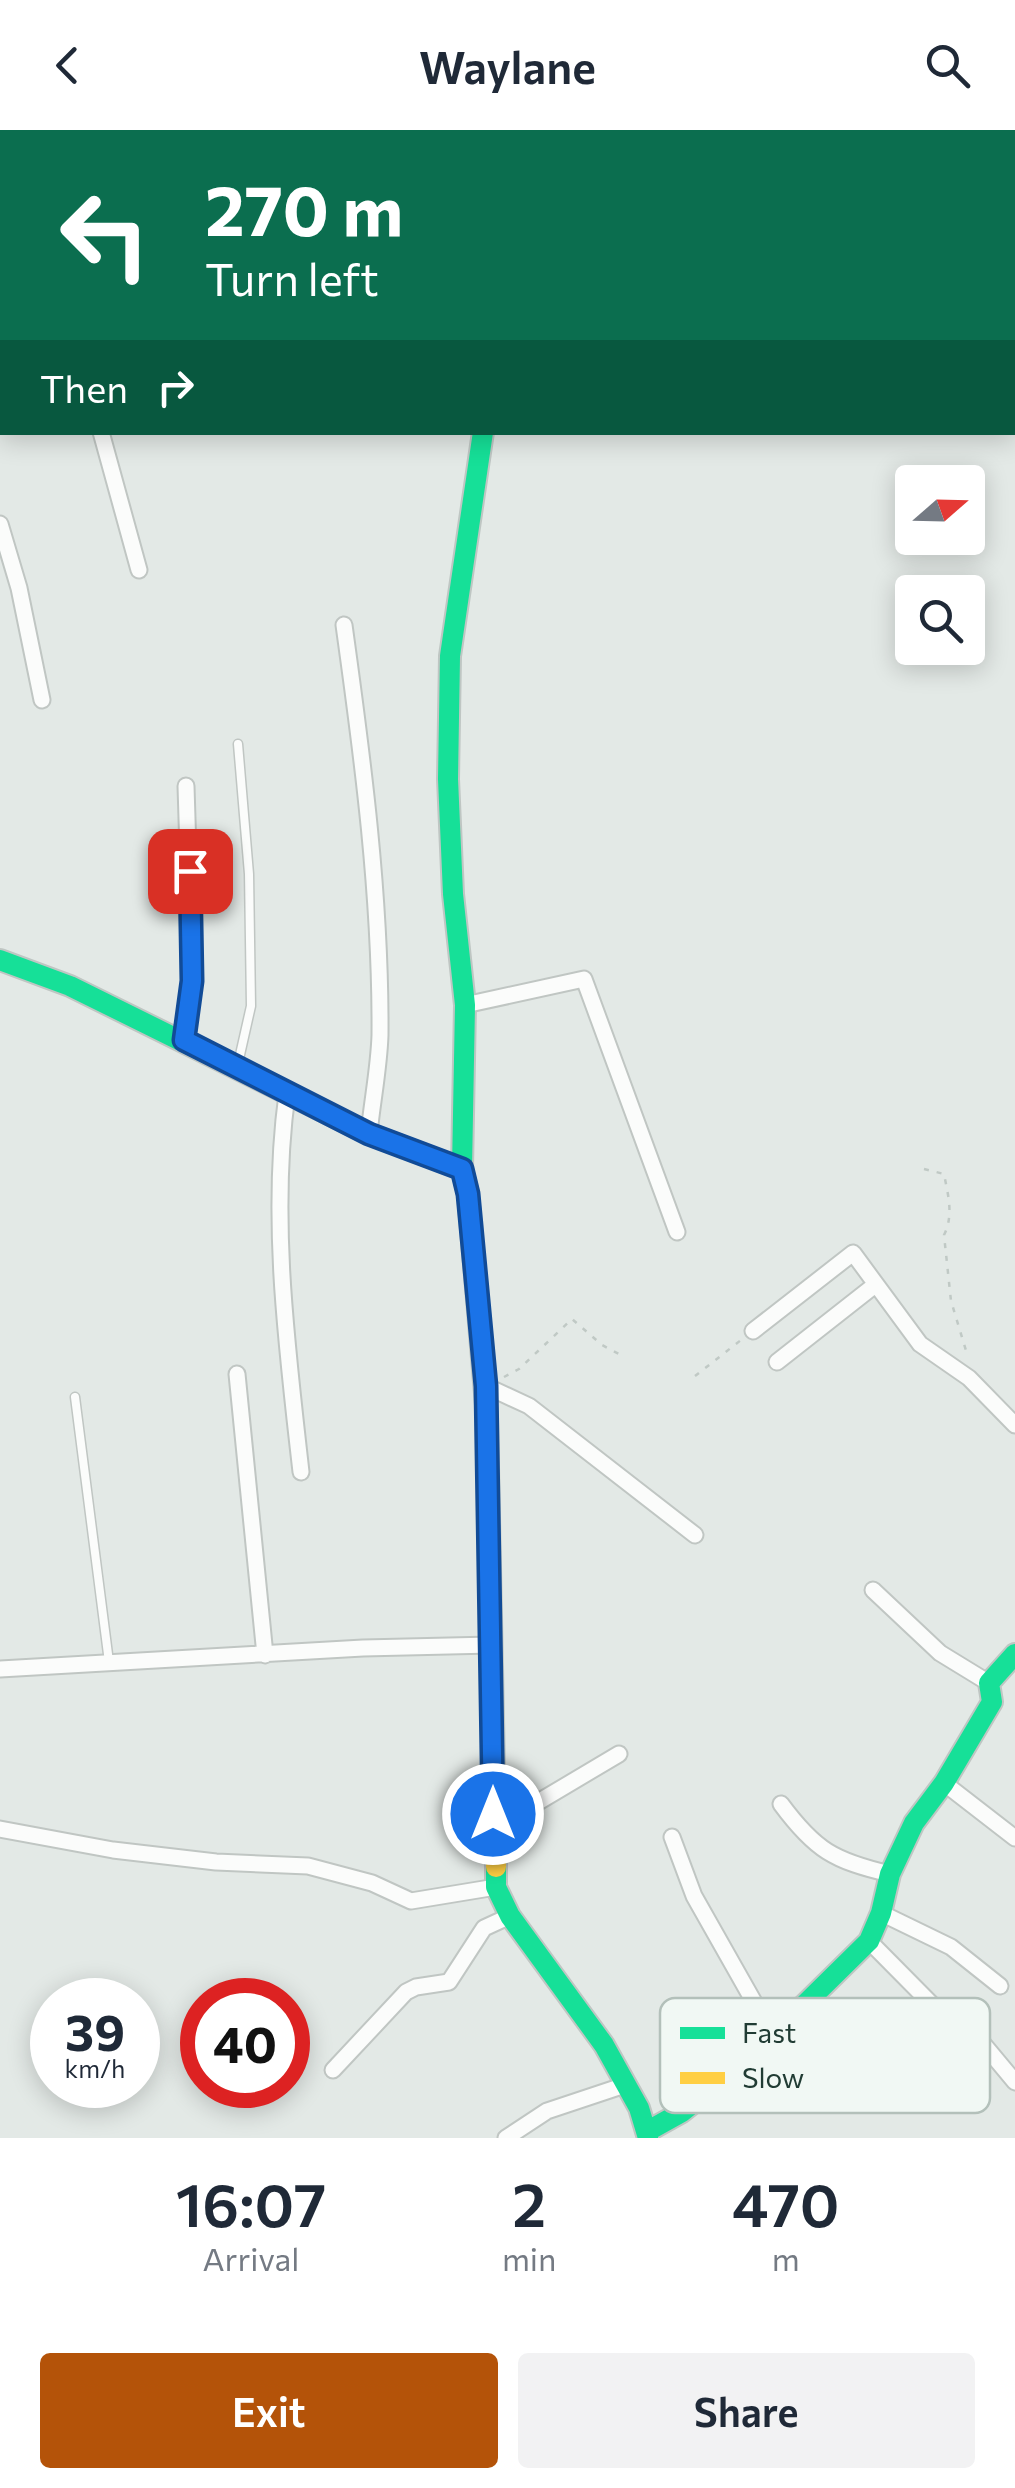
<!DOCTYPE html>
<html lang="en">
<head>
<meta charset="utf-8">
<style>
  :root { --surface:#fff; --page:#f2f2f3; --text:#1f2937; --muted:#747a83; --accent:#b45309 }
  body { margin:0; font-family:Commissioner,sans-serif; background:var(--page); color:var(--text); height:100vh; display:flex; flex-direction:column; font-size:38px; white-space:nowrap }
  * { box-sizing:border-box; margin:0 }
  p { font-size:32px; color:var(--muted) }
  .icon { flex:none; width:55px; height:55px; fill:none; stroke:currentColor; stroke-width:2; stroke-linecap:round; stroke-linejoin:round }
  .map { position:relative; height:2008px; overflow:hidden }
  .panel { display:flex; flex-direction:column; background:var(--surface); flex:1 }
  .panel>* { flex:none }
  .hud { position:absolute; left:0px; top:0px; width:1015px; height:305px; box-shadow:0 5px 25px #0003; background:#0b6e4f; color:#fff; overflow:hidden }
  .needle { width:65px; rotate:70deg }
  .buttons { position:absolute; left:895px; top:335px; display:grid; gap:20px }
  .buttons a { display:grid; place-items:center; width:90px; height:90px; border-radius:10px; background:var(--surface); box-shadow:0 5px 25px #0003; font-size:50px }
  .speed { position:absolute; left:30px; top:1848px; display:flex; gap:20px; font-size:50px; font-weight:700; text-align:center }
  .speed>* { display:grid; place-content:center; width:130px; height:130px; border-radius:50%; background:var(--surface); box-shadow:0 5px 25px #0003; line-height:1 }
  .speed small { font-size:25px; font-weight:400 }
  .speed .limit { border:15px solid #d22; background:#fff; color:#111 }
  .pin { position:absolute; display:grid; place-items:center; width:85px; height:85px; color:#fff; margin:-42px; border-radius:20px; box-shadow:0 5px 15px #0006 }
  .me { position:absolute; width:110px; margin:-55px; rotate:0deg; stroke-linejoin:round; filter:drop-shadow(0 0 8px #0008) }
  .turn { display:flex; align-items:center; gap:35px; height:210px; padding:0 40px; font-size:45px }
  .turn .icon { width:130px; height:130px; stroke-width:2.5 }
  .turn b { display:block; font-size:70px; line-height:85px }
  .then { display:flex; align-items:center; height:95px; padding:0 40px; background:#0003; gap:20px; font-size:38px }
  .eta { display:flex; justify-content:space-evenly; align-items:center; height:170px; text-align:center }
  .eta b { font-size:60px; font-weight:600; line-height:70px }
  .cta { display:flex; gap:20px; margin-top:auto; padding:20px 40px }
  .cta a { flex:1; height:115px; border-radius:10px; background:var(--accent); color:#fff; font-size:40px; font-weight:600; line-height:115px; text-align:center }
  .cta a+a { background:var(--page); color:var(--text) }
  header { display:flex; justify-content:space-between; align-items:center; height:130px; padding:0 40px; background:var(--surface); font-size:45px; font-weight:600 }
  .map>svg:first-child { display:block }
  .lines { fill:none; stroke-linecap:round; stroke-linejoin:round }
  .lane-casing { stroke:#c0c6c3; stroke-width:11 }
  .street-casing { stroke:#c0c6c3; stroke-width:19 }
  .fast-casing { stroke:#bfc6c3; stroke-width:24 }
  .slow-casing { stroke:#bfc6c3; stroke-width:24 }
  .path { stroke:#c0c9c5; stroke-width:2.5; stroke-dasharray:5 8; stroke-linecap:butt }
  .lane { stroke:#fbfcfb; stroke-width:8 }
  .street { stroke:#fbfcfb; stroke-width:15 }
  .fast { stroke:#16e098; stroke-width:20 }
  .slow { stroke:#ffcf43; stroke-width:20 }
  .route-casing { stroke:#114b97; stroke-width:25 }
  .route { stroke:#1a73e8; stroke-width:18 }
  .key { fill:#f1f8f4; stroke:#b3c0ba; stroke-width:2.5 }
  .key-label { font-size:28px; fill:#213c34 }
</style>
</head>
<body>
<header><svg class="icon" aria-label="back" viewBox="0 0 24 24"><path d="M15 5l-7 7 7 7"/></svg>Waylane<svg class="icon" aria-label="search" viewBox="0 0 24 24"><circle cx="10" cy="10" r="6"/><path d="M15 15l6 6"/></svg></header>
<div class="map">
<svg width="1015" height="2008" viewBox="0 0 1015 2008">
  <rect width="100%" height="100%" fill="#e3e9e6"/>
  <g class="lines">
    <defs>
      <path id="lane" d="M237 938 251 876 249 744 238 614
        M75 1267 109 1532"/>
      <path id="street" d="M426 2 429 0
        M514 2V0
        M0 230 2 229
        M101 302 139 440
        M0 394 19 458 42 570
        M344 495C363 631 381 768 380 905 379 938 372 972 369 1004
        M465 875 584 849 677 1102
        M184 910 192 851 186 656
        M287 964C270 1088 287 1218 301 1342
        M753 1201 853 1123 920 1214 969 1248 1015 1295
        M777 1232 875 1155
        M237 1244 265 1525
        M486 1256 529 1276 695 1405
        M873 1460 940 1523 989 1553
        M0 1539 363 1518 492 1515
        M944 1653 1015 1708
        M781 1674C815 1720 834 1731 890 1744
        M493 1684H518L619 1624
        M0 1699 113 1720 216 1732 308 1736 372 1753 411 1771 496 1757
        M672 1707 694 1766 767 1895
        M881 1783 951 1817 1000 1856
        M869 1811 961 1904 980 1910 1015 1952
        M333 1940 406 1862 416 1857 449 1852 484 1798 510 1786
        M506 2008 547 1981 625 1955"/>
      <path id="fast" d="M0 830 70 856 369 1004 462 1039 468 1064 487 1287
        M462 1039 465 875 453 764 448 649 450 526 483 302
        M496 1737V1757L510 1786 604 1915 639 1978 648 2008
        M648 2001 682 1982 707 1962 767 1895 803 1876 869 1811 881 1783 890 1744 914 1693 944 1653 992 1572 989 1553 1015 1524"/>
      <path id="slow" d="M487 1287 496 1737"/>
    </defs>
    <!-- lane casing -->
    <use href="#lane" class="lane-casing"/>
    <!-- street casing -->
    <use href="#street" class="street-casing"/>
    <!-- fast casing -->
    <use href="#fast" class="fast-casing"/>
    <!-- slow casing -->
    <use href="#slow" class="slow-casing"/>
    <!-- path -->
    <path class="path" d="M924 1039 944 1044C948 1065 954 1085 944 1105L951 1171 968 1227
      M695 1246 741 1210
      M504 1247 519 1239 572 1189 602 1215 619 1224"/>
    <!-- lane -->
    <use href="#lane" class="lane"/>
    <!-- street -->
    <use href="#street" class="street"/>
    <!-- fast -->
    <use href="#fast" class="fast"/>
    <!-- slow -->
    <use href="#slow" class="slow"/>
  </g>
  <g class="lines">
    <defs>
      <path id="route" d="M190 741 192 851 184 910 369 1004 462 1039 468 1064 486 1256 493 1684"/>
    </defs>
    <!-- route casing -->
    <use href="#route" class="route-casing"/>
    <!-- route -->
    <use href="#route" class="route"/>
  </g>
  <!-- legend -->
  <rect x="660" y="1868" width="330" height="115" rx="15" class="key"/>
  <rect x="680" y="1897" width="45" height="12" fill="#16e098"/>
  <rect x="680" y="1942" width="45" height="12" fill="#ffcf43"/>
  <g class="key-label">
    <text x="742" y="1913">Fast</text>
    <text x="742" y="1958">Slow</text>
  </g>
</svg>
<div class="buttons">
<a><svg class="needle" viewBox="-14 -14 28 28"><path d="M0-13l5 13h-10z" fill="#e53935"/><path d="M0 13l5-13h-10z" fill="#747a83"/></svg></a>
<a><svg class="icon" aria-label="search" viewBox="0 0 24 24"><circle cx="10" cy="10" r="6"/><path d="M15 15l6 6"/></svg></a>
</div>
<div class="speed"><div>39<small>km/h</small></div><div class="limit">40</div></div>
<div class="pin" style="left:190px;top:741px;background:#d93025"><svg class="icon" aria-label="arrive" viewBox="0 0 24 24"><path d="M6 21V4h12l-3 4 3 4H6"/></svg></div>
<svg class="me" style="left:493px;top:1684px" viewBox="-20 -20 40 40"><circle r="17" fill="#1a73e8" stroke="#fff" stroke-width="3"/><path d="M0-11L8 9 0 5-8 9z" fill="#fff"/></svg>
<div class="hud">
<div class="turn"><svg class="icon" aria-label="left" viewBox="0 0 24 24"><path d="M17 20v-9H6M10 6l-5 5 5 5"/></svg><div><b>270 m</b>Turn left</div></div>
<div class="then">Then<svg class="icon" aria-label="right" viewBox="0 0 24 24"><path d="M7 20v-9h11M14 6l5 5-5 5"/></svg></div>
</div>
</div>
<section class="panel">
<div class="eta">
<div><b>16:07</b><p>Arrival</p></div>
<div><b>2</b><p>min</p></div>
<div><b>470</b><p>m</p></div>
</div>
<div class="cta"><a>Exit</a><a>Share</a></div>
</section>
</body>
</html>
